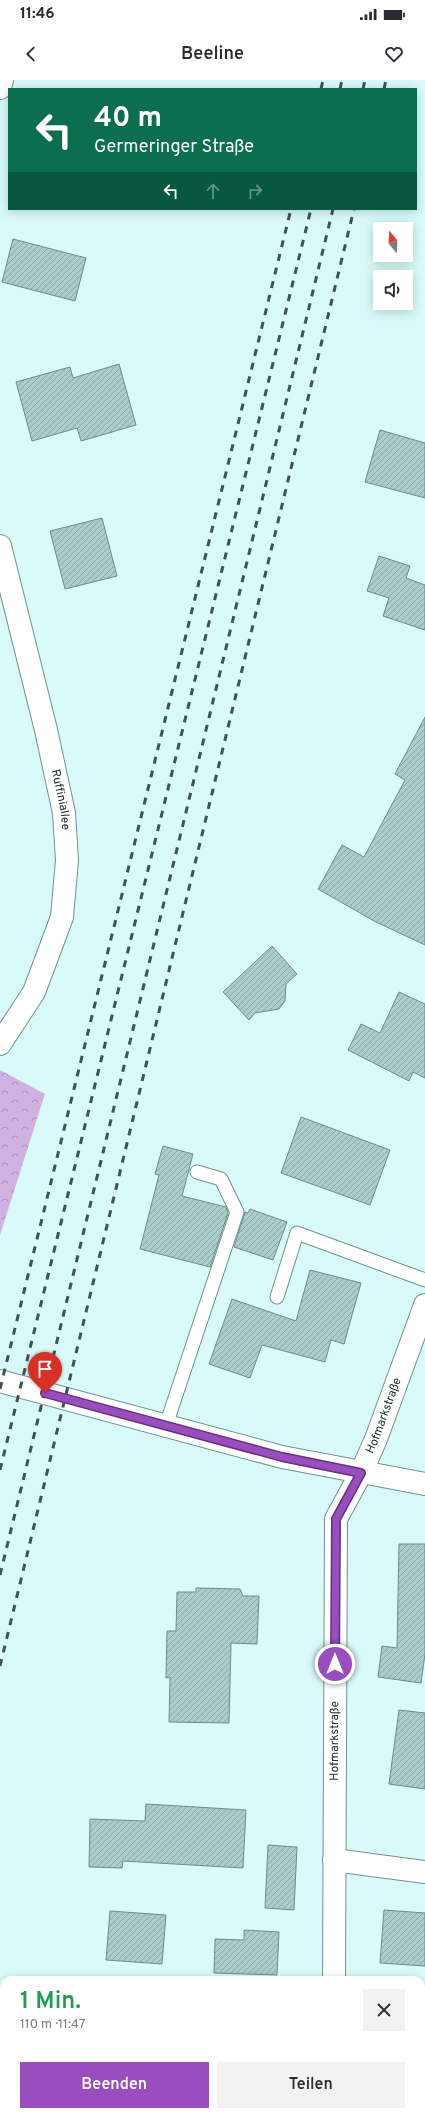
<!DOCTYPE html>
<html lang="de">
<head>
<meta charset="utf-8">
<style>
  :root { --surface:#fff; --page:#f2f2f3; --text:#2b2b33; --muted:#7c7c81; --accent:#9a4dbe }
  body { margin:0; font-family:Overpass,sans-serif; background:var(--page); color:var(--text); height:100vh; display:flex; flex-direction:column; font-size:15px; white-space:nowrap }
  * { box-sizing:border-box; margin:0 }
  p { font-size:13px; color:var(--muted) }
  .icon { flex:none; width:22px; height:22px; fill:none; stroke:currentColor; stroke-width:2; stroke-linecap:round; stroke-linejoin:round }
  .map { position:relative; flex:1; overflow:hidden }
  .sheet { position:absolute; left:0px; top:1896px; width:425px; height:140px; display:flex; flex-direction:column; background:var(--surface); border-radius:12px 12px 0 0; box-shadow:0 2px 10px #0003 }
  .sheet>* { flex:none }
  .guide { position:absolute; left:8px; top:8px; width:409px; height:122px; border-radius:0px; box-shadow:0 2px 10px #0003; background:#0b6e4f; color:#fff; overflow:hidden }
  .needle { width:26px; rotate:342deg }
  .tools { position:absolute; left:373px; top:142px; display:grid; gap:8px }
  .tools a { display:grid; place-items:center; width:40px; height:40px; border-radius:0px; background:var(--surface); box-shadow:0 2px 10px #0003; font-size:20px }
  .pin { position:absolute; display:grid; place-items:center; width:34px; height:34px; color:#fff; margin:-41px -17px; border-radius:50% 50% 50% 0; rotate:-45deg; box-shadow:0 0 4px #0007 }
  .pin .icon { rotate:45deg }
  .me { position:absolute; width:44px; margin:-22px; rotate:0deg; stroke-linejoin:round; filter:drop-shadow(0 0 3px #0008) }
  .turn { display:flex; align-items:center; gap:14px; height:84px; padding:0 20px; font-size:18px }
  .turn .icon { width:52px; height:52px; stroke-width:2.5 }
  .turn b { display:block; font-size:28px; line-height:34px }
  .lanes { display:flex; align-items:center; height:38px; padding:0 20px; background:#0003; justify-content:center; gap:20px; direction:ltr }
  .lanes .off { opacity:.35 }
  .round { display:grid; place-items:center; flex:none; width:42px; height:42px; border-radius:0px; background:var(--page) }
  .overview { display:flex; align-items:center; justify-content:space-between; height:68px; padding:0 20px }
  h1 { font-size:24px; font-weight:600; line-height:30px; color:#1e9e55 }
  .primary-button { display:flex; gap:8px; margin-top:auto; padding:8px 20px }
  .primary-button a { flex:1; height:46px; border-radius:0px; background:var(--accent); color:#fff; font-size:16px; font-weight:600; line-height:46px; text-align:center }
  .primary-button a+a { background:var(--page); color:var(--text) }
  .status { display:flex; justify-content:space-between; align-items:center; height:28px; padding:0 20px; background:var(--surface); direction:ltr }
  .status svg { height:11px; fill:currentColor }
  header { display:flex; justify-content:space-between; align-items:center; height:52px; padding:0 20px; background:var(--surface); font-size:18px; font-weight:600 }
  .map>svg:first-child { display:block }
  .forest { fill:url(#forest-crowns) }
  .building { fill:url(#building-hatch); stroke:#6c8b89 }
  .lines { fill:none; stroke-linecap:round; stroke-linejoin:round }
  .lane-casing { stroke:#71918f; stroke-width:15 }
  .street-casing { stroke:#71918f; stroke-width:24 }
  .secondary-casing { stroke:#71918f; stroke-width:24 }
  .lane { stroke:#fff; stroke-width:13 }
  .street { stroke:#fff; stroke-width:22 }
  .secondary { stroke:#fff; stroke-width:22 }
  .rail { stroke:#425251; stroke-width:3; stroke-dasharray:7 7; stroke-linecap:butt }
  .route-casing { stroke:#64327c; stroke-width:10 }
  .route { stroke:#9a4dbe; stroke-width:7 }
  .labels { text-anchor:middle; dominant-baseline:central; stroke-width:3; stroke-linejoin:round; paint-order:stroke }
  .street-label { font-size:12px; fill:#222f2e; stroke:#d8fbf9 }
</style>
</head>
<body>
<div class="status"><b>11:46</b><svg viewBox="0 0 49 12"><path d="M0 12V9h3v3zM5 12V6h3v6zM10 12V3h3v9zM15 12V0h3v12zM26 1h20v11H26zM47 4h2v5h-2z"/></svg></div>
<header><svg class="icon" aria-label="back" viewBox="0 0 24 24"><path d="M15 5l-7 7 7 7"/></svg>Beeline<svg class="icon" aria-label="heart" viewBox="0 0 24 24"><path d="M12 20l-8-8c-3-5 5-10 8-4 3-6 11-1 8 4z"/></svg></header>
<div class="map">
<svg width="425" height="2036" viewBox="0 0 425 2036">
  <defs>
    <pattern id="forest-crowns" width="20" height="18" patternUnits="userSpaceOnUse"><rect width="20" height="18" fill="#d1b1e2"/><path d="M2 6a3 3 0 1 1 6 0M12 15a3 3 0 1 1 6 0" fill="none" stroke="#a990b8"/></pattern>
    <pattern id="building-hatch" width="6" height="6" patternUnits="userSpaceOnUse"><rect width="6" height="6" fill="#abccca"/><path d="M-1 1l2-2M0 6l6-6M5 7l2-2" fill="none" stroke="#8ba6a4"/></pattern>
  </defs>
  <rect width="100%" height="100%" fill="#d8fbf9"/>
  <!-- forest -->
  <path class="forest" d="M0 990 45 1014 0 1155Z"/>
  <!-- building -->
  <path class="building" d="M13 159 86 178 75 221 2 202Z
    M119 284 136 345 81 361 77 348 32 361 16 302 70 287 73 298Z
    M380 350 425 363V418L365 402Z
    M102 438 117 496 65 509 50 451Z
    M379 476 410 486 406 498 425 505V550L383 536 389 518 367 511Z
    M425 637V865L374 841 318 809 342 765 364 777 405 700 395 694Z
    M272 866 297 894 286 904 285 921 279 929 255 933 249 940 223 912Z
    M399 912 425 924V998L413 992 409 1001 348 970 361 944 380 953Z
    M301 1037 390 1070 370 1125 281 1093Z
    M163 1066 193 1074 182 1116 226 1127 228 1133 210 1187 140 1169 159 1095 155 1094Z
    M250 1129 287 1142 273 1180 234 1167 245 1132 248 1133Z
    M310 1190 361 1203 344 1264 331 1260 325 1282 262 1265 250 1298 209 1284 232 1219 296 1241Z
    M399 1464H425V1574L421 1603 378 1597 382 1566 397 1568Z
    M196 1508 240 1509 243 1516H259L257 1564 231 1563 229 1643 169 1642 170 1597 166 1598 167 1551H176L177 1512H196Z
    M399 1630 425 1633V1709L389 1704Z
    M146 1724 246 1730 243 1788 123 1781 122 1788 89 1787 90 1739 145 1741Z
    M268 1765 297 1767 294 1830 265 1828Z
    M384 1830 425 1833V1886L380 1883Z
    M110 1831 166 1835 162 1884 106 1880Z
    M244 1850 279 1852 277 1895 214 1893 215 1859 244 1860Z"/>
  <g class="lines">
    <defs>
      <path id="lane" d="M277 1217 297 1153 425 1200
        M166 1345 237 1132 221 1099 197 1092"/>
      <g id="street">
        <path id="s1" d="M0 466 46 650 64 733 67 780 62 837 34 912 0 964"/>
        <path d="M334 1780 425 1792"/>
        <path id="s2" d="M334 1900 336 1439 361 1393 376 1359 425 1225"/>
        <path d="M335 2032V2036"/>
      </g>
      <path id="secondary" d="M0 8 2 0
        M0 1301 282 1377 425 1404"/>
    </defs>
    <!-- lane casing -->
    <use href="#lane" class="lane-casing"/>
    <!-- street casing -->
    <use href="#street" class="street-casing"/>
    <!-- secondary casing -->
    <use href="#secondary" class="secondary-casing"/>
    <!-- lane -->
    <use href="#lane" class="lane"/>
    <!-- street -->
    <use href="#street" class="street"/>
    <!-- secondary -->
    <use href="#secondary" class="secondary"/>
    <!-- rail -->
    <path class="rail" d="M321 9 323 0
      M340 9 342 0
      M363 9 365 0
      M384 9 386 0
      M0 1309 291 129
      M0 1390 311 129
      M0 1495 333 129
      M0 1586 354 129"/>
  </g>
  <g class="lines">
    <defs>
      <path id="route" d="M45 1313 282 1377 361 1393 336 1439 335 1584"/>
    </defs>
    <!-- route casing -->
    <use href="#route" class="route-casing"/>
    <!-- route -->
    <use href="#route" class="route"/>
  </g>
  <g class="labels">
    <!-- street labels -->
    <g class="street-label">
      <text stroke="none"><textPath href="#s1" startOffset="261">Ruffiniallee</textPath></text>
      <text stroke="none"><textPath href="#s2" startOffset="575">Hofmarkstraße</textPath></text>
      <text stroke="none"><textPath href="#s2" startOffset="239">Hofmarkstraße</textPath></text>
    </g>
  </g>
</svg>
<div class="tools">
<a><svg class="needle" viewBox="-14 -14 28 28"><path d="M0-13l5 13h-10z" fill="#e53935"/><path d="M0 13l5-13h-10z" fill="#7c7c81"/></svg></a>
<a><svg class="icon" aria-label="sound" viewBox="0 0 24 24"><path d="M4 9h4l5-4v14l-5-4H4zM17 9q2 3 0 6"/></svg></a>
</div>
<div class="pin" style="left:45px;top:1313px;background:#d93025"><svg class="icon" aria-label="arrive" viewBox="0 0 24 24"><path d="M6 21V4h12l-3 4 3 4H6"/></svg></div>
<svg class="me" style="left:335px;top:1584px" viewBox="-20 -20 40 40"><circle r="17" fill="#9a4dbe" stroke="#fff" stroke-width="3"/><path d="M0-11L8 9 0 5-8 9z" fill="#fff"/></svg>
<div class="guide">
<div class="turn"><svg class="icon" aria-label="left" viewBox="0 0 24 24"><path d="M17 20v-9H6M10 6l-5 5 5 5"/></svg><div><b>40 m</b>Germeringer Straße</div></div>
<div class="lanes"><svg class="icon" aria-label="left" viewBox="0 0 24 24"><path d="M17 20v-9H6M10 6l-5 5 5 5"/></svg><svg class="icon off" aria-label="ahead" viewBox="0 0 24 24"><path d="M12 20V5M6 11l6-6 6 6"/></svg><svg class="icon off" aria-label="right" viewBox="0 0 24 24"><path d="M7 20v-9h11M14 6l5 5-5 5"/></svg></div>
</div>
<section class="sheet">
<div class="overview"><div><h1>1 Min.</h1><p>110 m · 11:47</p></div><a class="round"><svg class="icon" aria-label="close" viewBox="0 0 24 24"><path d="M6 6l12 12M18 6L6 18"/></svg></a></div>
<div class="primary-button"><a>Beenden</a><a>Teilen</a></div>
</section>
</div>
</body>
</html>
